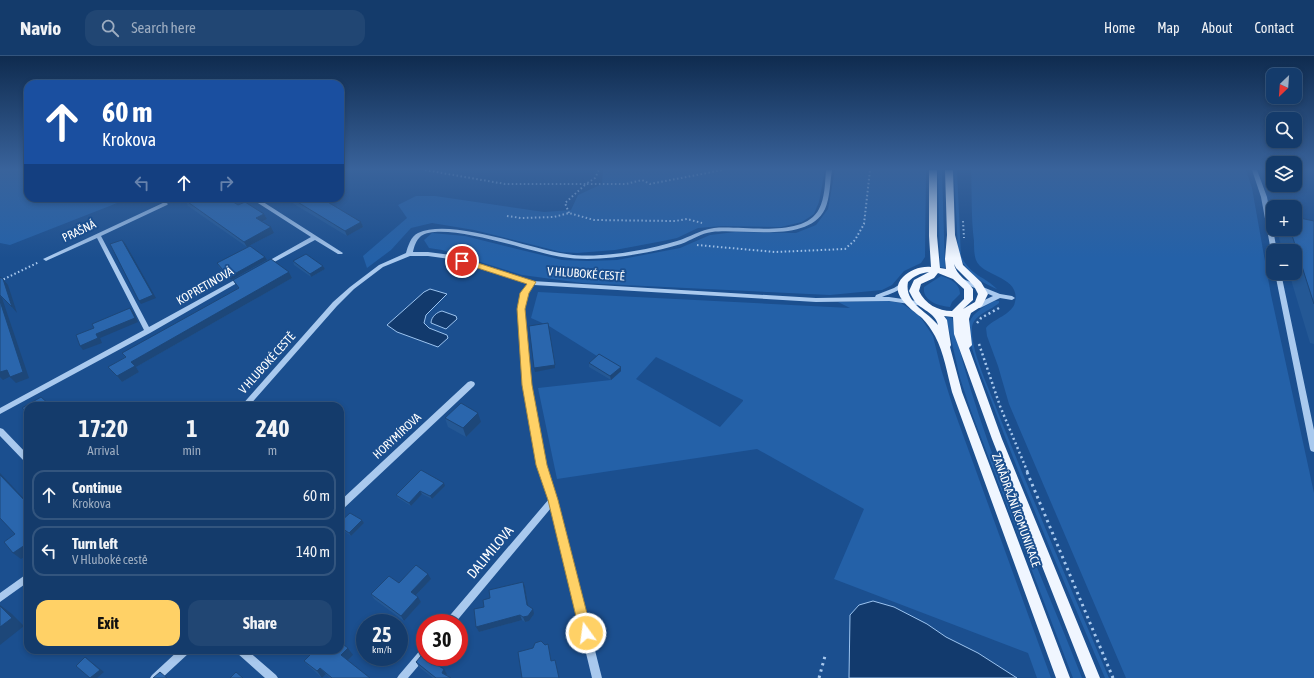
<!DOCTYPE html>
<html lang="en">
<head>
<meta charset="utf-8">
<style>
  :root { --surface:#143b6b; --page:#214673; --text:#f1f3f6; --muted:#9dadc1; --line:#33557e; --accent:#ffd166 }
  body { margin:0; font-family:"Asap Condensed",sans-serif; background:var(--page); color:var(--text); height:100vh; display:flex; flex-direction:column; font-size:15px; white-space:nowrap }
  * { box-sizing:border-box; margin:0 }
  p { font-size:13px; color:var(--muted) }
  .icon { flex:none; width:22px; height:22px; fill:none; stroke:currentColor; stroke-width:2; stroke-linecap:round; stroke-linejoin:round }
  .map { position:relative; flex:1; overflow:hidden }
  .side { position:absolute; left:24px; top:346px; width:320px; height:252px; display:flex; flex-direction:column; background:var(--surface); border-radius:12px; box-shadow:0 2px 6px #0003,0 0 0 1px var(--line) }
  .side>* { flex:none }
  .guide { position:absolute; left:24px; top:24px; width:320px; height:122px; border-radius:12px; box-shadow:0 2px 6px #0003,0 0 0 1px var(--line); background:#1a4fa0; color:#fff; overflow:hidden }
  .needle { width:26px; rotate:205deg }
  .controls { position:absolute; left:1266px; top:12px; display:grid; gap:8px }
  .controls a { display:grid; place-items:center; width:36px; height:36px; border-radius:8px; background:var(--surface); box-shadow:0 2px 6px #0003,0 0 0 1px var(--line); font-size:20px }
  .speed { position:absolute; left:356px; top:558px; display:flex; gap:8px; font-size:20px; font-weight:700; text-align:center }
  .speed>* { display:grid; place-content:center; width:52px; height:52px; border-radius:50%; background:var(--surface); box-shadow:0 2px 6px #0003,0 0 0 1px var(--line); line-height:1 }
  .speed small { font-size:10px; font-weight:400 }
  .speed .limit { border:6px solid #d22; background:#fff; color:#111 }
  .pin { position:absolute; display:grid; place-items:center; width:34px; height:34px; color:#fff; margin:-17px; border:2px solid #fff; border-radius:50%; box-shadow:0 1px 4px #0007 }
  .me { position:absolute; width:44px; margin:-22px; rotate:346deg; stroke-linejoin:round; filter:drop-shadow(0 0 3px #0008) }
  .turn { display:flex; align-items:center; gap:14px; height:84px; padding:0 12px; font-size:18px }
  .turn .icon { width:52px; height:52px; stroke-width:2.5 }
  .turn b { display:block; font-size:28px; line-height:34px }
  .lanes { display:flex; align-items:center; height:38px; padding:0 12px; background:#0003; justify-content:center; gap:20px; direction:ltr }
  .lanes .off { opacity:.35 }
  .eta { display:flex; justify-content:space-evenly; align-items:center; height:68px; text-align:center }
  .eta b { font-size:24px; font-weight:700; line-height:28px }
  .primary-button { display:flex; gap:8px; margin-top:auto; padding:8px 12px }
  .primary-button a { flex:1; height:46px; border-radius:12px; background:var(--accent); color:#111; font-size:16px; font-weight:700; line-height:46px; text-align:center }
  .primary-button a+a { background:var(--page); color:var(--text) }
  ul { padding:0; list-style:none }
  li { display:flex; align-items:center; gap:12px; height:50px; margin:0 8px 6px; padding:0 4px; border:2px solid var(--line); border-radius:12px }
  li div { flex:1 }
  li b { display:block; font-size:15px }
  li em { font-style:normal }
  header { display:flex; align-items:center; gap:24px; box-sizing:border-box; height:56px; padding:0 20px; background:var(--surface); border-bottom:1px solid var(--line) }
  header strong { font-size:19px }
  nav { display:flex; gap:22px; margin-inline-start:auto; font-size:14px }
  .search { width:280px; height:36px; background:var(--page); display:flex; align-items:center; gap:10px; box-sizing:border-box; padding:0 14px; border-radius:12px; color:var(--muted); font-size:15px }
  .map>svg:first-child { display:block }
  .green { fill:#2461a8; fill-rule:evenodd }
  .water { fill:#123a6d; stroke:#9cc4f0 }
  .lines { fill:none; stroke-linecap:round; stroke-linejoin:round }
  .path-far2 { stroke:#a9c9ee; stroke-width:2; stroke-dasharray:1.5 2.5; stroke-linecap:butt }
  .path-far1 { stroke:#a9c9ee; stroke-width:2.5; stroke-dasharray:2 3; stroke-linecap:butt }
  .path { stroke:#a9c9ee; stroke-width:3; stroke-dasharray:2.5 4; stroke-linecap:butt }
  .minor { fill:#a9c9ee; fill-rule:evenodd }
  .major { fill:#f0f6ff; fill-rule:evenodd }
  .wall { fill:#245895 }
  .shaded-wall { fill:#1d4779 }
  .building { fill:#2a66ad; stroke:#1d4779 }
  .route { fill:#ffd166; stroke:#a68842 }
  .labels { text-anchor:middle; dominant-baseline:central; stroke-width:4; stroke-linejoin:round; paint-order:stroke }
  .street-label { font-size:12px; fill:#fff; stroke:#1b4f8f }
  .near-street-label { font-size:14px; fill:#fff; stroke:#1b4f8f }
</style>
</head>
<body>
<header>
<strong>Navio</strong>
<div class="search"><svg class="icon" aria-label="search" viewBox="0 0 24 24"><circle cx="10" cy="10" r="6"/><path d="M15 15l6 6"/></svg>Search here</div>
<nav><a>Home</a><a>Map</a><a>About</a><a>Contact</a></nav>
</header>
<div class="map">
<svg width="1314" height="622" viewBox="0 0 1314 622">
  <rect width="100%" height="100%" fill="#1b4f8f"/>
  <!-- green -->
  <path class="green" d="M0 114H28V142H130L10 189 0 187Z
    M603 114H825L819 146 814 158 802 166 781 171 722 170 698 172 677 182 663 185 615 194 577 197 561 196 474 174 432 167 411 172 391 194 367 212 363 200 407 162 398 149 416 140H435L544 156 571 154 578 139 602 128Z
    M835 114H926L925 201 921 207 904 215 892 229 882 234 830 239 582 227 522 219 442 194 429 192 424 184 432 177 465 180 562 204 588 205 617 204 680 192 710 179 735 176 796 177 816 169 828 153Z
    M938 114H942L945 212 940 211Z
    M954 114H957L961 200C971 220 984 220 997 233 979 226 962 213 958 194Z
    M971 114H1246L1252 132 1271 239 1314 437V622H1126L1009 348 998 310 987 280 986 272C993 263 1013 258 1015 246 1021 220 982 221 976 204 974 199 974 191 974 185 971 162 972 138 971 114Z
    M941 220C950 223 960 227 960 238L952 246 950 251C939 250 922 245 924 231Z
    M538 236 850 252 838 246 888 245 901 247 919 259 933 280 941 313 954 354 1051 622H1037L1028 597 834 523 864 453 757 393 557 423 538 332 611 324 621 315 549 270 531 262ZM656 301 743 344V345L720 371 636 323Z
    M995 245H999V247C990 255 972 259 972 273 971 297 991 336 999 359 1034 447 1072 535 1109 622H1105C1066 530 1026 438 991 344 985 328 966 285 969 269 970 258 986 249 995 245Z
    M946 261 952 262C979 386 1036 504 1082 622H1073L971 355 960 322Z"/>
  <!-- water -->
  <path class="water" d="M430 233 447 238 426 259 424 267 429 272 447 279 448 282 438 291 397 276 387 269 424 236Z
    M442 255 456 260 457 263 446 273 431 267C431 261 437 256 442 255Z
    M873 545 894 551 927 568 946 581 978 597 1017 622H849L850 559 859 549Z"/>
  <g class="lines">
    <!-- path-far2 -->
    <path class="path-far2" d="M425 114 505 128H586L595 122 599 114
      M569 157 565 147 586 128H626L642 124 650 128 722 114
      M507 160 521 162 554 161 569 157 594 164 675 165 687 163 702 167
      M963 165 964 182
      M697 189 775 196 845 193 855 184 864 168 870 114
      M0 225 39 206"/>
    <!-- path-far1 -->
    <path class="path-far1" d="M977 267 981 262 999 252
      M979 288 1000 350 1028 417"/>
    <!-- path -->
    <path class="path" d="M1027 416 1113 622
      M819 622 825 600"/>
    <!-- minor -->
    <path class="minor" d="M826 114H832C830 126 830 142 825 153 808 188 743 172 712 176 701 177 692 184 681 188 647 198 597 207 562 201 532 197 444 164 421 180 416 184 414 191 413 196H428L451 199 532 225 816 242 875 241 876 239 894 232 902 227 904 228 905 229C899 235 890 238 882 241H889L923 246 926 248 923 250 889 245 816 246 534 229 527 237 524 253 531 329 536 361 545 409 557 444 602 622H592L551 452 455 567H444L446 564 549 443 537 409 523 329 518 253 521 237 528 228 450 203 428 200H410L383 211 354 233 337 250 249 350H241L333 246 350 231 379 209 406 197C408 190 411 180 418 177 450 162 525 191 560 197 594 204 644 195 677 185 690 181 700 174 714 172 742 169 804 183 819 153 825 142 825 126 826 114Z
      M1252 114H1257L1267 141 1277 195H1273V197L1271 195 1261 141Z
      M250 142H257L343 197 342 198H338L315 184 267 210H263L262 209 263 208 311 181Z
      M165 146 168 148 167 149 101 180 149 271 240 221H244L245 222 244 223 150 277 0 358V352L144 274 97 182 48 204 46 205 43 203Z
      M1275 217H1281L1314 374V396L1311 395 1310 393Z
      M963 223 1000 238 1012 240 1015 242 1012 244 1000 242 980 252H976L975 250 976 248 993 240 961 226 960 225Z
      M471 325 474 326 475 328 474 330 343 453 340 454V445L468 326Z
      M0 372 3 373 28 399V407L25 406 0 380Z
      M28 517V526L0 546V537Z
      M425 590V601H426L408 622H397L399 619 422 592Z
      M179 594H191L189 597 162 622H150L152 619Z
      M235 594H247L276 619 278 622H265L237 597Z"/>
    <!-- major -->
    <path class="major" d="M929 114H937V180L940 212 946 213 945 203 947 179 945 114H953L955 179 963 209 981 226 988 238 982 250 971 257 969 263 972 289 969 292 1002 383 1100 622H1086L992 383 954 278 953 261 944 260 947 264 951 289 950 291 962 336 1070 622H1056L952 336C947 317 944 297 935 280 931 273 927 267 922 262 911 253 887 237 903 221 910 214 921 210 931 211L929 180ZM954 208 956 212 974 230 978 238 975 246 963 253 973 244V233C967 224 956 219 954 208ZM929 216 914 224 909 235C911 239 913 243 916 247 923 254 936 258 938 269 927 255 904 247 908 226 914 220 920 217 929 216ZM938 217 953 223 964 233V243L952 255C938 255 925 248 919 235L921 228 934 222Z"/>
  </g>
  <!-- wall -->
  <path class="wall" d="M284 142H321L361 166 363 171 347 180Z
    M185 144 238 149 264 158 267 163 262 166 274 177 247 191 188 150Z
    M1314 165V288L1310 287 1289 217H1295V195H1283L1276 173H1295Z
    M267 204 231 224 219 211 217 207Z
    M293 205 323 210 325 213 311 221 294 209Z
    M289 216 292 222 136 311 139 316 122 326 108 311 125 301 122 297 238 232 233 224Z
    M589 307 621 311V315L611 324 589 311Z
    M445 362 481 366 466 381 448 371Z
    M445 430 432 443 422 438 411 450 398 442 396 439Z
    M362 464 364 467 351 480 340 472V466Z
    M431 523 416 539 421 546 404 565 374 543 371 538 399 527Z
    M525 531 528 550 534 558 529 565 525 566 522 564 479 576 476 571 484 551 490 542Z
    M353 599 347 605 370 622H330L326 618 322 622 310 611 304 605Z
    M416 606 444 613 447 618V619L451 622H433L419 611Z"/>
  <!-- shaded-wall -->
  <path class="shaded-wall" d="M264 158 267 163 259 167 256 162Z
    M361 166 363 171 347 180 345 175Z
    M271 171 274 177 247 191 244 186Z
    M122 184 125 187 156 242 141 248 139 245Z
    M265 201 267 204 231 224 229 221Z
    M323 210 325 213 311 221 310 218Z
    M289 216 292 222 136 311 139 316 122 326 117 320 131 306Z
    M3 223 8 229 17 257 12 251Z
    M0 240 2 242 29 322 16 327 10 321 0 245Z
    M130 252 134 257 138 266 100 282 102 287 83 294 80 290Z
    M555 309V312L535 316 534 312Z
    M621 311V315L611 324 610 320Z
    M7 314 13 319 3 324 0 321V316Z
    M478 357 481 366 466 381 463 372Z
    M0 417 28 447V448L0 419Z
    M444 427 445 430 432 443 430 440Z
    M420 435 422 438 411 450 409 447Z
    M362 464 364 467 351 480 349 477Z
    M28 487V498L21 503 13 497Z
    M428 518 431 523 414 541 411 536Z
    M523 526 525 531 529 555 527 549Z
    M418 541 421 546 404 565 401 560Z
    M0 549 12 558 24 570 0 589Z
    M533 553 534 558 529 565 525 566 523 561Z
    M520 559 522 564 479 576 476 571Z
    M348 592 353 599 346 606 341 599Z
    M85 601 104 616 97 622H90Z
    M320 612 326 618 322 622 317 615Z
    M444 613 447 618 445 622 442 617Z"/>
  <!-- building -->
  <path class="building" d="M189 142H227L238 149 245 146 264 158 256 162 271 171 244 186 185 144Z
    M291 142H321L361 166 345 175Z
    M1295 161 1314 165V248L1290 173H1295Z
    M122 184 153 239 139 245 110 188Z
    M250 190 265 201 229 221 217 207Z
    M306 198 323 210 310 218 293 205Z
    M271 203 289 216 131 306 135 310 117 320 108 311 126 301 122 297 239 232 233 224Z
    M0 221 3 223 12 251 0 239Z
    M0 245 23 316 10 321 7 314 0 316Z
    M130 252 135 262 96 278 98 282 80 290 76 279 94 272 92 268Z
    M548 267 555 309 534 312 529 270Z
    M599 298 621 311 610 320 589 307Z
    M41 341 51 350H28V357L22 352Z
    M461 347 478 357 463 372 445 362Z
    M28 358V363L25 360Z
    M421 414 444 427 430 440 420 435 409 447 396 439Z
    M0 419 28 448V487L13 497 4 486 15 478 0 462Z
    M350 457 362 464 349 477 340 471V466Z
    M416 509 428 518 411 536 418 541 401 560 371 538 389 520 399 527Z
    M523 526 527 549 533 553 528 560 523 561 520 559 476 571 474 553 484 551 483 544 490 542 489 534Z
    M0 550 12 562 0 571Z
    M28 573V580L24 576Z
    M541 585 545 589 548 588 551 605 555 604 559 622H522L518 596 533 592 535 587Z
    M340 586 348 592 341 599 370 622H332L320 612 317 615 304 605 315 594H340Z
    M421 600 444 613 442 617 451 622H436L416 606Z
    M85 601 100 614 90 622 76 610Z
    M160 616 167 622H153Z
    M236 616 243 622H230Z"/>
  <!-- sky -->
  <linearGradient id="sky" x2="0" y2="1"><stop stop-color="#0f2b4f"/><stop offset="0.56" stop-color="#39639b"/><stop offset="1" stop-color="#39639b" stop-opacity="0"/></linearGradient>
  <rect width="1314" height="202" fill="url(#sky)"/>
  <!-- route -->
  <path class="route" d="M462 202 534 225 536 226 529 237 525 253 532 329 547 409 558 444 592 577 590 582 586 583 582 582 580 577 548 444 536 409 522 329 517 253 520 237 527 228 459 206 458 205Z"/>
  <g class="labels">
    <!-- street labels -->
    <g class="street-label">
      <text transform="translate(79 175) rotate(-25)">PRAŠNÁ</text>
      <text transform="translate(586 218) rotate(4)">V HLUBOKÉ CESTĚ</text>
      <text transform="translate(205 230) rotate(-30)">KOPRETINOVÁ</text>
      <text transform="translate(267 307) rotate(-48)">V HLUBOKÉ CESTĚ</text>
      <text transform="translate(397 380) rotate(-43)">HORYMÍROVA</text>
      <text transform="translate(1016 454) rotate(70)">ZANÁDRAŽNÍ KOMUNIKACE</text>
    </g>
    <!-- near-street labels -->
    <g class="near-street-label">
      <text transform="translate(490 496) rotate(-50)">DALIMILOVA</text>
    </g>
  </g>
</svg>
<div class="controls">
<a><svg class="needle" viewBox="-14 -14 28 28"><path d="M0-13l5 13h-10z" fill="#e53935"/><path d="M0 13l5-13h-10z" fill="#9dadc1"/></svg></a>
<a><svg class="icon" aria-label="search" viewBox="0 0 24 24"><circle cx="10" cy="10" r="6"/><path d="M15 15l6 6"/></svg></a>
<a><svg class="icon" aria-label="layers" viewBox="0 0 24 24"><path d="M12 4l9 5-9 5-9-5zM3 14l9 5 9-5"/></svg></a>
<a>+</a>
<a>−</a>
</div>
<div class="speed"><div>25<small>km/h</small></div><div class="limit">30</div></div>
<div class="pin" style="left:462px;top:205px;background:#d93025"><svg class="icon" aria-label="arrive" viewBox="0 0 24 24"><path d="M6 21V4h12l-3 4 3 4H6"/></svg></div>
<svg class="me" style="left:586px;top:577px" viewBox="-20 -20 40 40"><circle r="17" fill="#ffd166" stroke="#fff" stroke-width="3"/><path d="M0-11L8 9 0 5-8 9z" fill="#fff"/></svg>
<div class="guide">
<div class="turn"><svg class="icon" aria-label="ahead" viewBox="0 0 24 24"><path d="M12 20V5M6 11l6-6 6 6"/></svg><div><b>60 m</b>Krokova</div></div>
<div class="lanes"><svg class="icon off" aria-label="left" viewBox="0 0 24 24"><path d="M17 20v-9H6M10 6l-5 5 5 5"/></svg><svg class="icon" aria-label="ahead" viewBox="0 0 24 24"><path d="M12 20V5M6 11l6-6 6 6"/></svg><svg class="icon off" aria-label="right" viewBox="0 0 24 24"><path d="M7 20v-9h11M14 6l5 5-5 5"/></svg></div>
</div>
<section class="side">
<div class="eta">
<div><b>17:20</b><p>Arrival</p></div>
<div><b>1</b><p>min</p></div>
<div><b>240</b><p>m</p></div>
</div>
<ul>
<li><svg class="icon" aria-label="ahead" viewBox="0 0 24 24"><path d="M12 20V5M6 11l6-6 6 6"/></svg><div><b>Continue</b><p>Krokova</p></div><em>60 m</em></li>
<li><svg class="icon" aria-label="left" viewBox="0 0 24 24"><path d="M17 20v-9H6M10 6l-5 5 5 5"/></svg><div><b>Turn left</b><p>V Hluboké cestě</p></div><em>140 m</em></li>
</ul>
<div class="primary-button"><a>Exit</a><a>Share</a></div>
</section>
</div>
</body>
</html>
